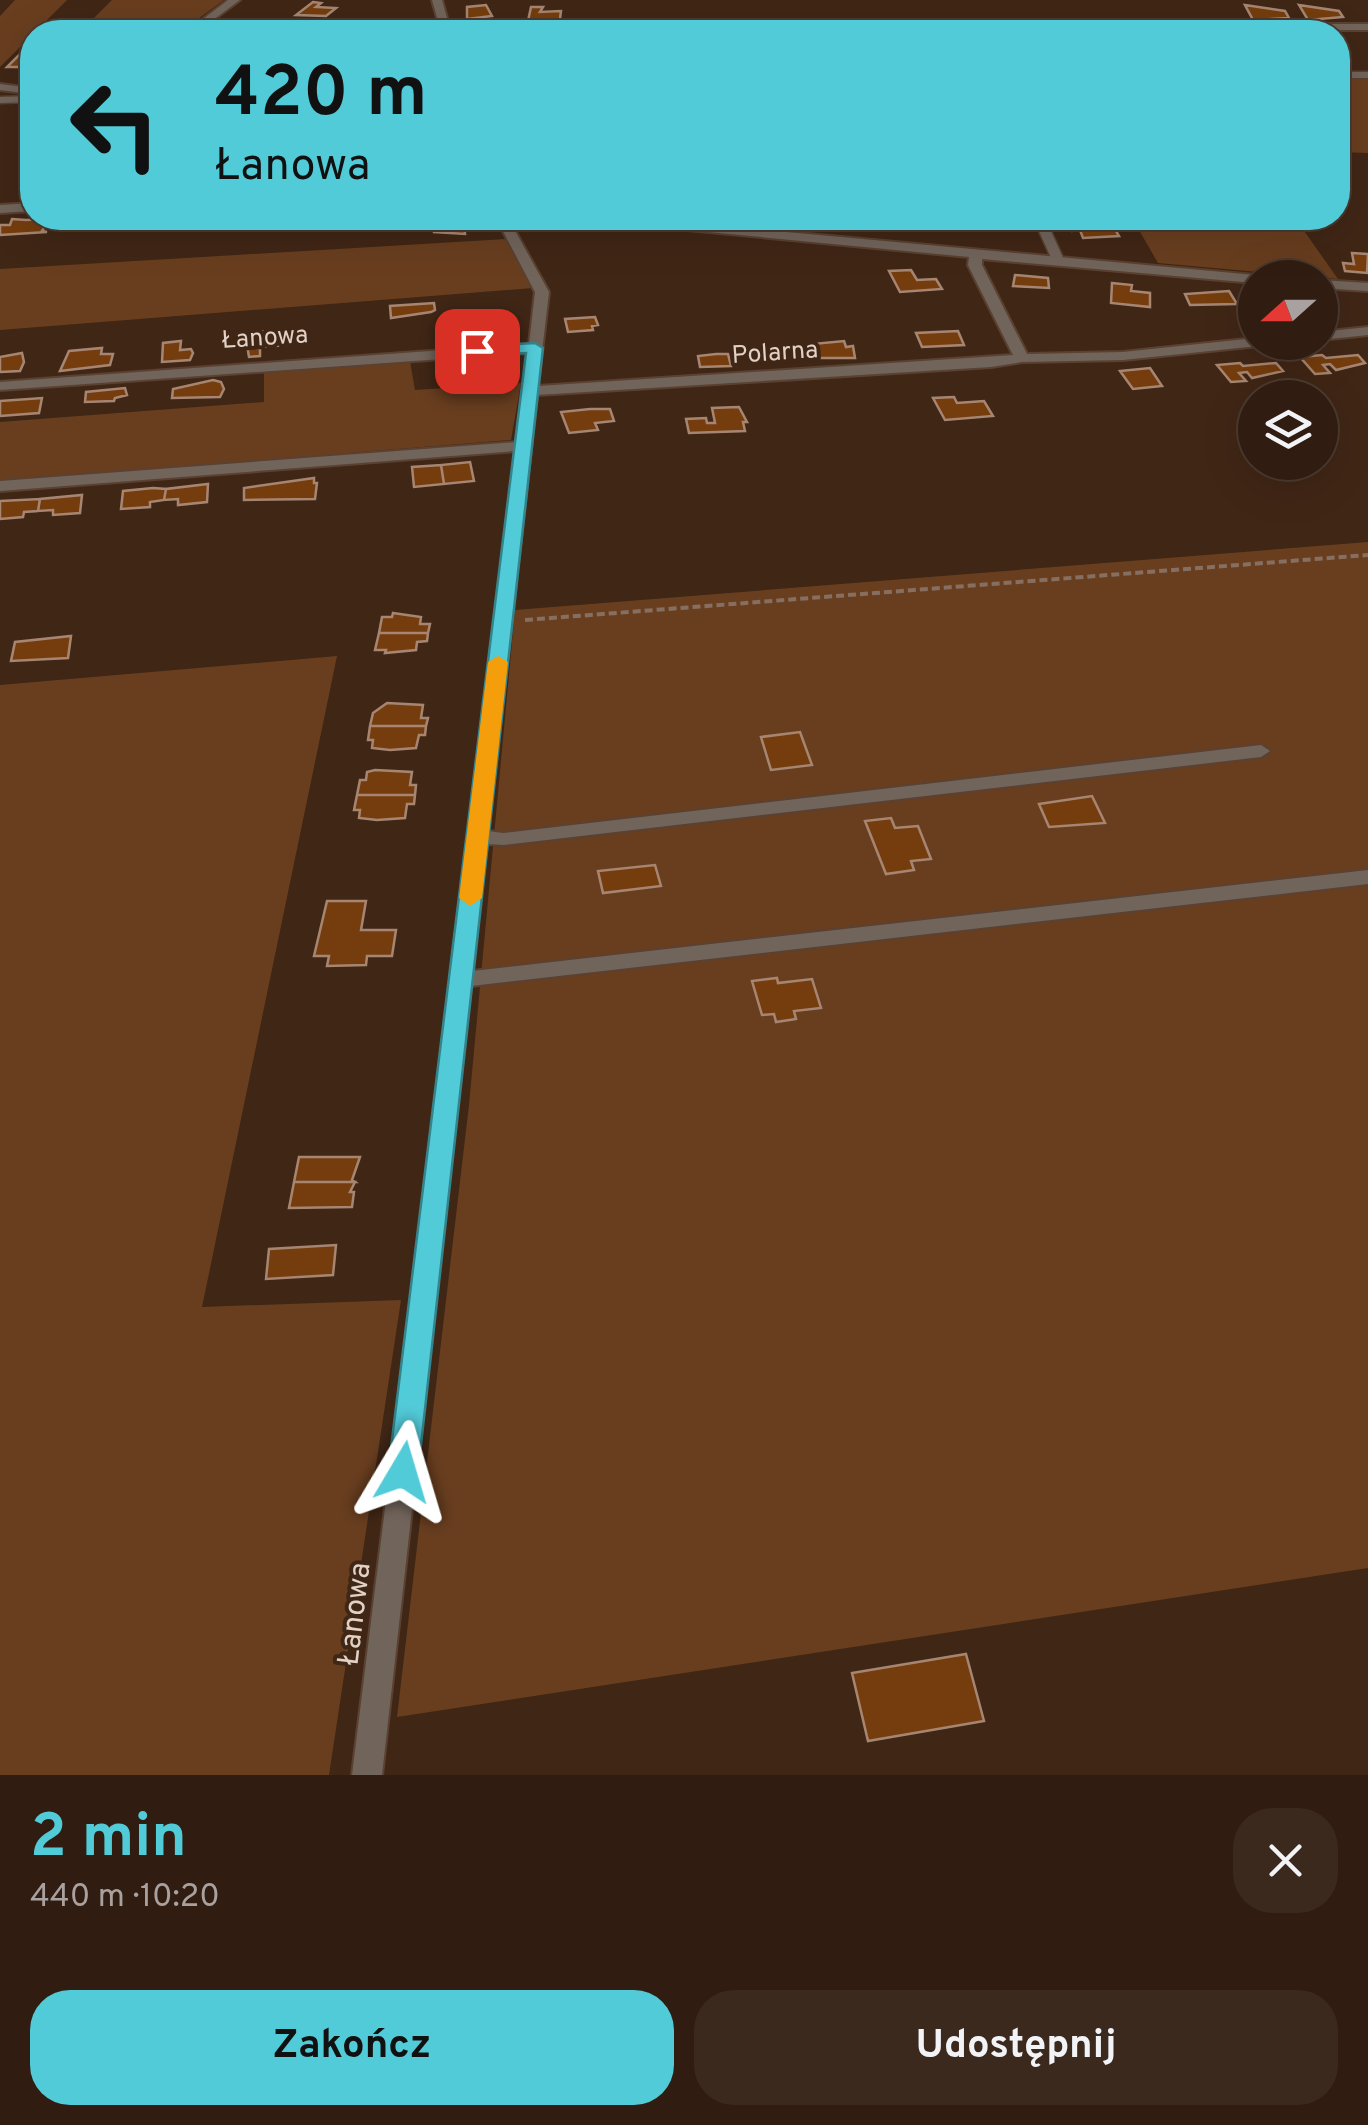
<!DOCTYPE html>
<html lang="pl">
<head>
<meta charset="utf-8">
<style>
  :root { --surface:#301c10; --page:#3c291e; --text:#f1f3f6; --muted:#a8a19f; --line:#4b3a30; --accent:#52cbd8 }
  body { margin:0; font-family:Overpass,sans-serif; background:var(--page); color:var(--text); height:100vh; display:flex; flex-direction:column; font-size:38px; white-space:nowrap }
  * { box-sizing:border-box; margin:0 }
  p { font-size:32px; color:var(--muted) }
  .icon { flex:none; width:55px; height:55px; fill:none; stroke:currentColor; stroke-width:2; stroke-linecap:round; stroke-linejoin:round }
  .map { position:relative; height:1775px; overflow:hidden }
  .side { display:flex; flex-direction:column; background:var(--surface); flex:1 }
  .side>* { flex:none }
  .guide { position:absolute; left:20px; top:20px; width:1330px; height:210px; border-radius:40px; box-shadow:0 10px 40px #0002,0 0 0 2px var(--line); background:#52cbd8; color:#111; overflow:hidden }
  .needle { width:65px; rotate:249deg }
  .fabs { position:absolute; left:1238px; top:260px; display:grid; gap:20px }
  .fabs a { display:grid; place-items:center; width:100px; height:100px; border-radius:50%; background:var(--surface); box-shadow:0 10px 40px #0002,0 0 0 2px var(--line); font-size:50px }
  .pin { position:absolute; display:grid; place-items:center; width:85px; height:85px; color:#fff; margin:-42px; border-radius:20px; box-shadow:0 5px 15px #0006 }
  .me { position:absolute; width:110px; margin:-55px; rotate:7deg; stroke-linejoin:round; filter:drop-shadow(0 0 8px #0008) }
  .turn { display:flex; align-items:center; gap:35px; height:210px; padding:0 30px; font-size:45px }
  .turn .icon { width:130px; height:130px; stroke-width:2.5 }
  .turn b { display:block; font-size:70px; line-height:85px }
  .round { display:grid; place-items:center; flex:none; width:105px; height:105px; border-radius:40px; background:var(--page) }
  .overview { display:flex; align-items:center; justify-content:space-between; height:170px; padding:0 30px }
  h1 { font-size:60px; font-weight:700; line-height:75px; color:var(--accent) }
  .cta { display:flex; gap:20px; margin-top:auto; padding:20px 30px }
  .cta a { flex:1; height:115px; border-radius:40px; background:var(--accent); color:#111; font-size:40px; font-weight:700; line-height:115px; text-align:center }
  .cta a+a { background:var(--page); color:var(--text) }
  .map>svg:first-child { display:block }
  .green { fill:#693e1f }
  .building { fill:#753d0d; stroke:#a68672; stroke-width:2.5 }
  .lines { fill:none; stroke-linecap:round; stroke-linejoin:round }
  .lane-casing { stroke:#5a4131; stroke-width:3 }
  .street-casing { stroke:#5a4131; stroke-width:4 }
  .path { stroke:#866f61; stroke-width:4; stroke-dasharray:8 4; stroke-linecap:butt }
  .lane { fill:#71645b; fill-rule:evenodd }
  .street { fill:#71645b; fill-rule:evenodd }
  .route { fill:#52cbd8; stroke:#35848c; stroke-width:2.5 }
  .slow { fill:#f59e0b }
  .labels { text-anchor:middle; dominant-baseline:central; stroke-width:8; stroke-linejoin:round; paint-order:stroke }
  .far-street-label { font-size:25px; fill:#e2d1c6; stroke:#402615 }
  .street-label { font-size:30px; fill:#e2d1c6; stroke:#402615 }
</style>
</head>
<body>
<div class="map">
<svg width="1368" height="1775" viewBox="0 0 1368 1775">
  <rect width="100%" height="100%" fill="#402615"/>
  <!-- green -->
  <path class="green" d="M15 0H67L0 67V16Z
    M112 0H224L180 32H80Z
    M1338 71 1368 72V153L1338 152Z
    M1132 218H1295L1338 279 1158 263Z
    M506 239 533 288 0 330V269Z
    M410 361 415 390 521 383 511 440 0 481V422L264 402V371Z
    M1368 542V1568L397 1717 469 1105 515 610Z
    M337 656 202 1307 401 1300 329 1775H0V685Z"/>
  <!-- building -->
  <path class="building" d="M313 2 321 3 316 7 336 8 326 16 296 15Z
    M486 5 492 16 467 19V7Z
    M1245 5 1285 11 1289 18 1253 20Z
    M1299 5 1339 11 1343 17 1308 20Z
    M531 7H543L540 12 561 11 560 19 528 21Z
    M27 47 32 48V60L21 67H7Z
    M147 218H194L193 226 145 229Z
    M226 218H272V222L225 224Z
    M12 219 26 220 50 219 42 231 47 232 0 235V225H10Z
    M472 221V225L464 226 465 234 434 232V223Z
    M1097 221 1099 225 1112 224 1119 236 1083 238 1080 230 1072 231 1068 222Z
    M1352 253 1368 254 1367 273 1345 271 1343 263 1354 264Z
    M911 270 917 280 936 279 942 289 900 292 889 271Z
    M1015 275 1048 278 1049 288 1013 286Z
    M1112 283 1132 285 1131 291 1150 293V307L1111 303Z
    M1229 291 1237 304 1190 305 1185 294Z
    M434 303 435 310 431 312 391 318 390 306Z
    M595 317 598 325 592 326 593 330 568 332 565 319Z
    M269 331V337L288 336V345L260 347V356L249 357 246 339 249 333Z
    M958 331 964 345 922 347 916 333Z
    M181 341 180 350 191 349 193 353 190 360 162 362 163 343Z
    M844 341 846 347 853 346 855 358H806L802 345Z
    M102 348 101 354H113L110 365 60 371 69 351Z
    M22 353 24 362 20 371 0 372V357Z
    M716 354H728L731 366 700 367 698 356Z
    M1322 355 1326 358 1358 355 1365 363 1336 370 1330 364 1323 365 1330 373 1315 374 1300 357Z
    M492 362 494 374 469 376 467 364Z
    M1240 363 1243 366 1276 363 1283 371 1252 378 1247 372 1239 373 1246 381 1231 382 1217 365Z
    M467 364 469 376 444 378 442 365Z
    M1150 368 1162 386 1133 389 1120 371Z
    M213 380 221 382 224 389 220 397 172 398 173 389Z
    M125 388 127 395 115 398 114 401 85 402 86 392Z
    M954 397 957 403 984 401 993 416 945 420 933 398Z
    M42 398 39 413 0 416V401Z
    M739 407 747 422H743L745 431 689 433 686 419 706 418 707 423H715L712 408Z
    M590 409H610L614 421 595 423 598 430 569 433 561 412Z
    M470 462 474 481 444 484 441 465Z
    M441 465 444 484 414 487 412 467Z
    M314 478V483H317L315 499 244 500V488Z
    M208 484 207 502 178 505V499L164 500 166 489Z
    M153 488 166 489 164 500 150 502V507L121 509 123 491Z
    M82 495 80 513 53 515V510L38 511 40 499Z
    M40 499 38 511 24 512 23 517 0 519V501Z
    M393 613 421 617 420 624H430L428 633H379L382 617H392Z
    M379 633H428L427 641 417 642 416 650 385 653 386 650H375Z
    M71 636 68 658 11 661 15 642Z
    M387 703 423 705 421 718H428L426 726H370L373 713Z
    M370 726H426L425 735H419L416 748 390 750 372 748 373 740H368Z
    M800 732 812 765 771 770 761 737Z
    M375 770 412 772 410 785H416L415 795H357L360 780H366L367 772Z
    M357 795H415L414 804H407L405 818 377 820 359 818 360 810H354Z
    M1092 796 1105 823 1049 827 1039 804Z
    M891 818 895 828 918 826 931 859 911 861 914 870 886 874 865 821Z
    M655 865 661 886 603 893 598 871Z
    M327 901H366L361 930H396L392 956H367L366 965 327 966 329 956H314Z
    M777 978 778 983 812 979 821 1008 794 1011 796 1019 776 1022 774 1014 762 1015 752 981Z
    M299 1157H360L352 1180 355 1182H294Z
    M294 1182H355L350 1192H354L352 1207 289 1208Z
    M336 1245 333 1275 266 1279 269 1249Z
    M966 1654 984 1721 868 1741 852 1673Z"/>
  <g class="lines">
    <defs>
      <path id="lane" d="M1338 72H1368V78H1338Z
        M32 96V102L0 103V97Z
        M1033 218H1045L1065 262 1063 264 1053 262Z"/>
      <path id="street" d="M228 0H240L197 32H186Z
        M432 0H442L449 25 1368 24V30L441 32Z
        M0 84 32 88V94L0 90Z
        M32 203V211L0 213V205Z
        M496 218H508L549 292 538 386 1013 355 968 265 969 257 604 222 598 218H634L1255 275 1261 278H1255V283L982 259V265L1027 354 1123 352 1255 338V342H1265L1258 346 1123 360 1022 362 991 367 537 395 488 831 503 833 1261 745 1270 751 1261 757 503 845 487 844 472 971 1368 870V884L471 986 382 1775H352L516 451 0 491V481L517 442 528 353 0 390V382L529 344 535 292Z
        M1320 280 1368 283V291L1320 288Z
        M1368 327V335L1320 340V332Z"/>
    </defs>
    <!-- lane casing -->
    <use href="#lane" class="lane-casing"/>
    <!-- street casing -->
    <use href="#street" class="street-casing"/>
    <!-- path -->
    <path class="path" d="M525 620 1368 555"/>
    <!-- lane -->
    <use href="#lane" class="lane"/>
    <!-- street -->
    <use href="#street" class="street"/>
  </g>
  <!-- route -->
  <path class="route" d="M535 343 543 348 418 1472 413 1482 403 1486 392 1482 388 1472 526 353 477 356 469 351 477 346Z"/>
  <!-- slow -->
  <path class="slow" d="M498 656 508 662 482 898 470 906 459 898 488 662Z"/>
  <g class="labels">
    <!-- far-street labels -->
    <g class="far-street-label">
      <text transform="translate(265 339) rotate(-4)">Łanowa</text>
      <text transform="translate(775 354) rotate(-4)">Polarna</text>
    </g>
    <!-- street labels -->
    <g class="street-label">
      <text transform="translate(356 1614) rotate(-83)">Łanowa</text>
    </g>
  </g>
</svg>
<div class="fabs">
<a><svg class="needle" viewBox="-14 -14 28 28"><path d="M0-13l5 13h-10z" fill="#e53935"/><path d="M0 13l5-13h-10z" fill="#a8a19f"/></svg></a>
<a><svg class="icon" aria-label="layers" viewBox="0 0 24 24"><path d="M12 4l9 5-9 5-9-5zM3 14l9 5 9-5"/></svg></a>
</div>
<div class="pin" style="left:477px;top:351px;background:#d93025"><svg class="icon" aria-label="arrive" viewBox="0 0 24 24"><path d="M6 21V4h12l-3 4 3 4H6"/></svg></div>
<svg class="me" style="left:403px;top:1472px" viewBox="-20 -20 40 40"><path d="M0-17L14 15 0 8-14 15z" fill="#52cbd8" stroke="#fff" stroke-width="4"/></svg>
<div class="guide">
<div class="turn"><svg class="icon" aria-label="left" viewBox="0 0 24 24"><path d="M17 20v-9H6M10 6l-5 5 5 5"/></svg><div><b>420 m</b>Łanowa</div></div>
</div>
</div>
<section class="side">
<div class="overview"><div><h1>2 min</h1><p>440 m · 10:20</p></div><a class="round"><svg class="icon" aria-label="close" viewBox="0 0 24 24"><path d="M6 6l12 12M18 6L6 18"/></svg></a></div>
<div class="cta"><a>Zakończ</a><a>Udostępnij</a></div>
</section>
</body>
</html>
